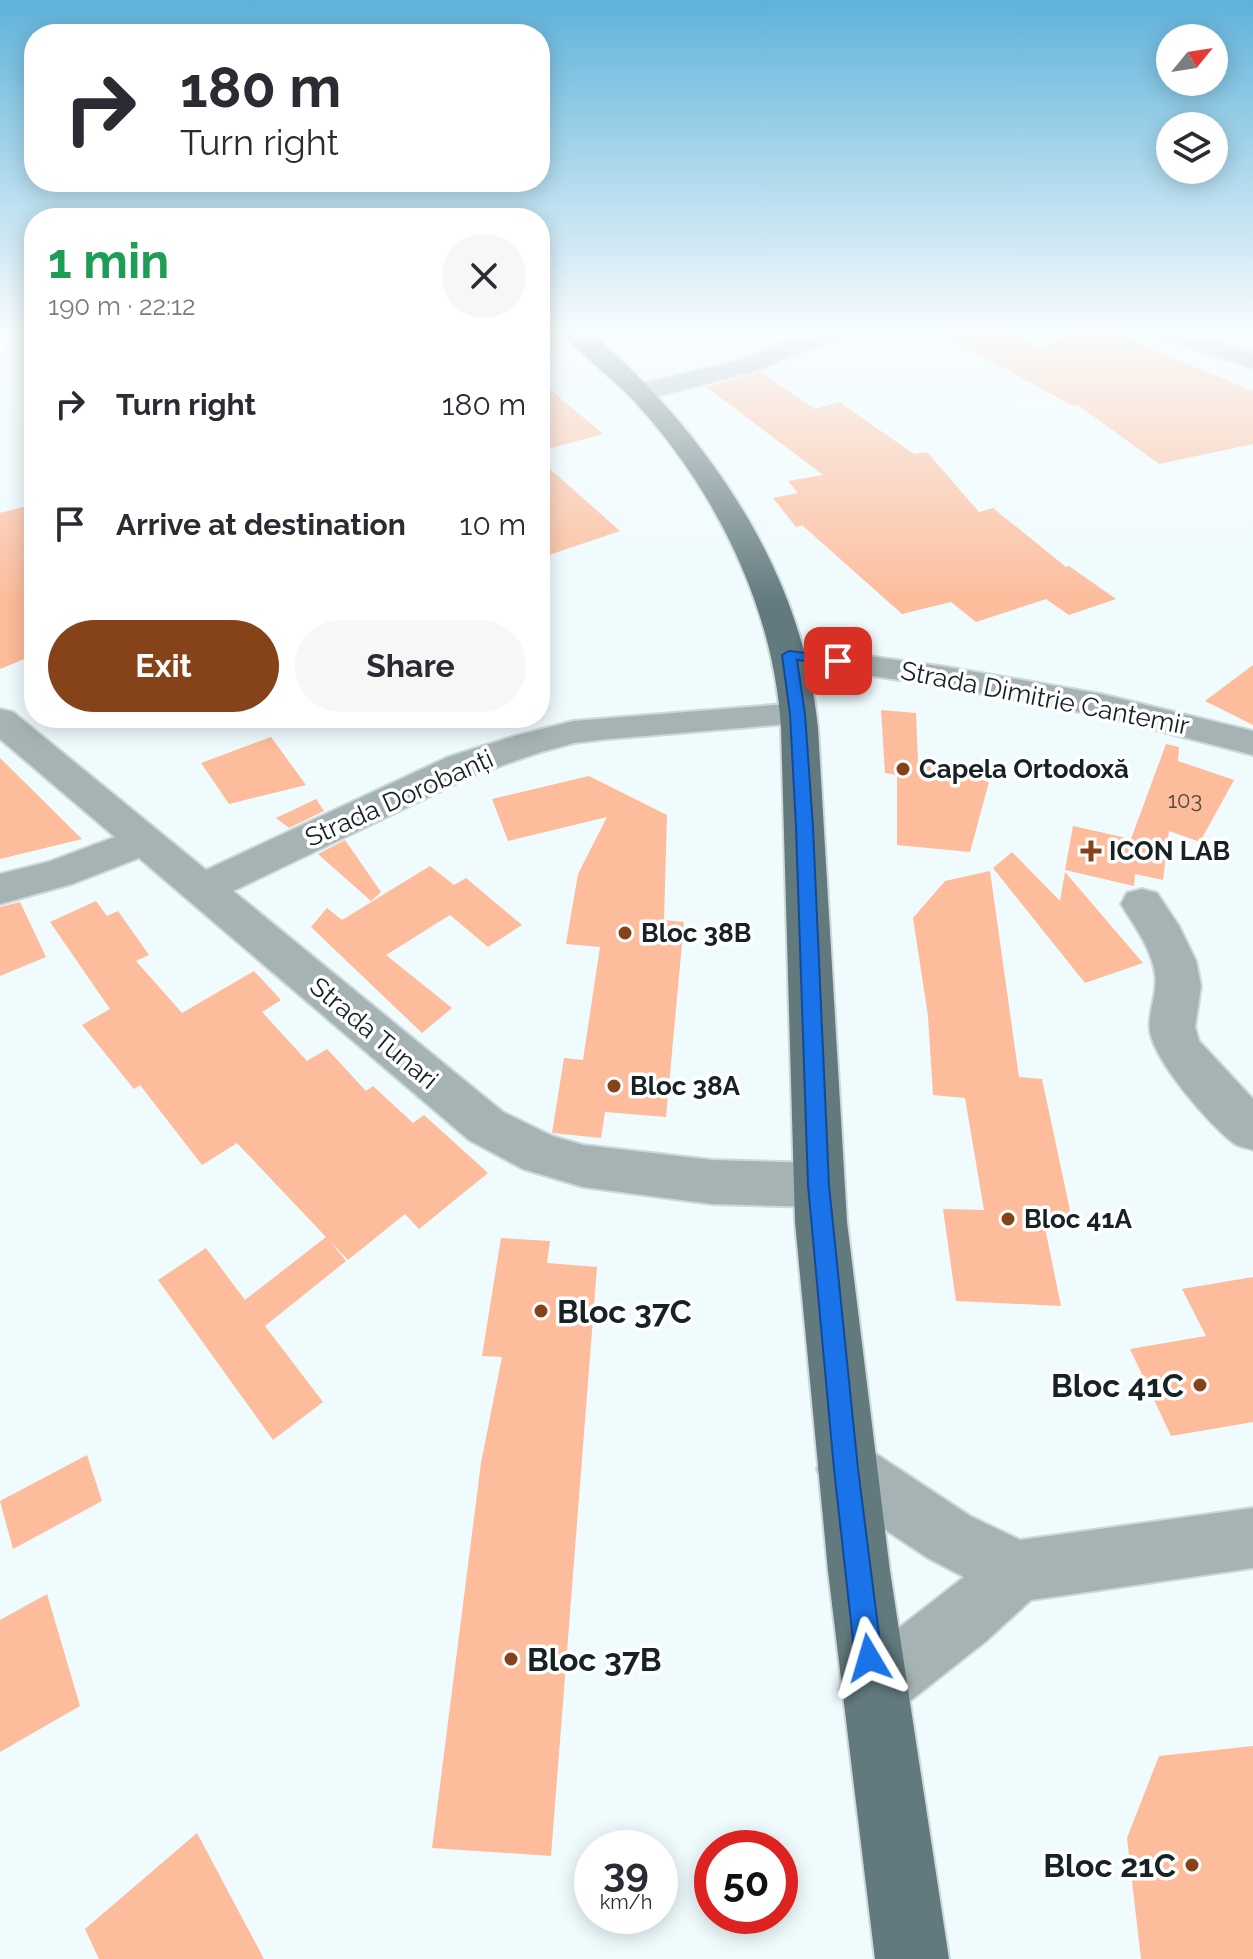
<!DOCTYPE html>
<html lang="en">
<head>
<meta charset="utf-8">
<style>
  :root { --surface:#fff; --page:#f7f7f7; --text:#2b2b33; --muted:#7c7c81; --accent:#864219 }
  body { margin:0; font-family:Raleway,sans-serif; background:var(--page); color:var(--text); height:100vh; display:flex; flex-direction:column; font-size:30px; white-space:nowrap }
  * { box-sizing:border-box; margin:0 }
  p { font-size:26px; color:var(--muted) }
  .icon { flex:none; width:44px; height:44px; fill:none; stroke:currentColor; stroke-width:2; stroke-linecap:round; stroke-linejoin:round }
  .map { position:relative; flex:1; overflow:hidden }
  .side { position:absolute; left:24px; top:208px; width:526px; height:520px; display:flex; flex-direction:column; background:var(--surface); border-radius:32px; box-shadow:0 4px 20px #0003 }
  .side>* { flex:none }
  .guide { position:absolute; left:24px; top:24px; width:526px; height:168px; border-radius:32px; box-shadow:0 4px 20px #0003; background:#fff; color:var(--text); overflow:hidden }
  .needle { width:52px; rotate:60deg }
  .controls { position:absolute; left:1156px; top:24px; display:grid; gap:16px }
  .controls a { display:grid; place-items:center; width:72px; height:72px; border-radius:50%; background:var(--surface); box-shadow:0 4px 20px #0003; font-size:40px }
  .speed { position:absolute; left:574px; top:1830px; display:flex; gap:16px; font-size:40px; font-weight:700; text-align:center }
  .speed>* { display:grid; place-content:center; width:104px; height:104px; border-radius:50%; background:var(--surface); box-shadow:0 4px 20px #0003; line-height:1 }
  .speed small { font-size:20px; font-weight:400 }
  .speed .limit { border:12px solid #d22; background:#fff; color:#111 }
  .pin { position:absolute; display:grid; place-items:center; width:68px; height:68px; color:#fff; margin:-34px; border-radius:16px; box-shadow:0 4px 12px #0006 }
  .me { position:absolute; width:88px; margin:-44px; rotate:353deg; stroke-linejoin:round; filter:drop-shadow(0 0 6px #0008) }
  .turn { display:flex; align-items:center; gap:28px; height:168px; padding:0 24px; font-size:36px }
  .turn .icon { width:104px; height:104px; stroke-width:2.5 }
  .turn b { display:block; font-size:56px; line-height:68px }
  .round { display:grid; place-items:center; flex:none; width:84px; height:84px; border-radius:42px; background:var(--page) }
  .head { display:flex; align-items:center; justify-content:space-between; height:136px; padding:0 24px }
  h1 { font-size:48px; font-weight:700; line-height:60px; color:#1e9e55 }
  .cta { display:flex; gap:16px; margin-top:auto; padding:16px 24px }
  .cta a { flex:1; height:92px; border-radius:48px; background:var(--accent); color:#fff; font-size:32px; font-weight:700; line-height:92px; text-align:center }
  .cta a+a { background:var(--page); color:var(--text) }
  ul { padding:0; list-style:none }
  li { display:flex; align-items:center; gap:24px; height:120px; padding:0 24px }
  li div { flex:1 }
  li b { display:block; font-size:30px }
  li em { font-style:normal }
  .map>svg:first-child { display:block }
  .building { fill:#fdbc9b }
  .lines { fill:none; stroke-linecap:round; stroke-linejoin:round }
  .minor-casing { stroke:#ccd8da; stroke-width:4 }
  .major-casing { stroke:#ccd8da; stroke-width:4 }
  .minor { fill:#a6b3b5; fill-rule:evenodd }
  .major { fill:#62797e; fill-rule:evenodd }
  .route { fill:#1a73e8; stroke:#114b97; stroke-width:2 }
  .poi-dot { fill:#864219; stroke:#fff; stroke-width:3 }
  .labels { text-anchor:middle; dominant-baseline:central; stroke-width:7; stroke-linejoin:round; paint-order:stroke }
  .number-label { font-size:22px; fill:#504842 }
  .street-label { font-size:26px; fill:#172225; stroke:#fff }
  .poi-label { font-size:26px; font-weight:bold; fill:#172225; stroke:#fff; text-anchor:start }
  .near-poi-label { font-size:32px; font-weight:bold; fill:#172225; stroke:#fff; text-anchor:start }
</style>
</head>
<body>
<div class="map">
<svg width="1253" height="1959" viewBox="0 0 1253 1959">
  <rect width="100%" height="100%" fill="#effbfd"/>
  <!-- building -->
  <path class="building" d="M932 329H1004L1042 349 1072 329H1104L1253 391V444L1159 464 1078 405 1073 406Z
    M760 372 815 409 839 402 914 454 927 452 979 512 993 508 1066 567 1069 566 1116 599 1069 615 1046 599 976 622 951 602 902 614 802 525 796 527 773 498 798 493 788 481 823 475 706 387Z
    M540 381 603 434 540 451Z
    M540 460 620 531 540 558Z
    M34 504V655L0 669V513Z
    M1253 665V725L1205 701Z
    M881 710 916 713 918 762 989 782 970 852 897 845V775L885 773Z
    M271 737 306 785 229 804 201 763Z
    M1166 744 1179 747 1178 761 1234 780 1200 842 1169 831 1163 880 1135 874 1134 886 1065 870 1073 826 1131 839Z
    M0 758 82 839 0 859Z
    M589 776 667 815 664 920 684 922 666 1117 605 1112 601 1138 552 1133 564 1058 583 1060 600 947 566 944 578 874 607 817 508 841 492 799Z
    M316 799 324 811 289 828 276 818Z
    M345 840 381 892 371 901 318 854Z
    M1012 852 1060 901 1065 872 1143 963 1085 983 993 868Z
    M430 866 454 885 466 878 522 925 488 947 450 915 386 955 452 1008 422 1033 311 927 327 908 342 920Z
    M990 871 1019 1077 1042 1079 1074 1229 1045 1228 1061 1306 956 1301 943 1209 984 1210 965 1098 933 1095 928 1016 913 918 945 881Z
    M96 901 107 916 118 911 149 955 136 961 182 1013 254 971 281 1000 262 1012 307 1061 327 1049 366 1091 373 1086 413 1123 424 1115 488 1173 419 1229 405 1214 348 1260 330 1241 346 1261 265 1326 323 1402 273 1440 158 1280 206 1248 245 1300 326 1237 237 1143 202 1165 140 1085 134 1089 82 1025 110 1009 50 922Z
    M20 902 46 957 0 976V907Z
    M501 1238 550 1241 547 1263 597 1267 551 1856 432 1848 481 1463 502 1357 482 1356Z
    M1253 1277V1422L1171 1436 1130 1349 1206 1336 1182 1289Z
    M87 1455 102 1501 13 1549 0 1501Z
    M47 1594 80 1706 0 1752V1620Z
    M1253 1746V1959H1141L1127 1838 1159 1756Z
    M197 1833 264 1959H99L85 1929Z"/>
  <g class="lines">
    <defs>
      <path id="minor" d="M817 329H851L848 334 754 371 643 400 634 398 630 392 634 386 736 361Z
        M1144 329H1181L1253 352V368L1147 334Z
        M789 645 947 667 1101 694 1253 731V755L1101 716 947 687 777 662 772 655 777 648Z
        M798 703 811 706 816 714 811 722 608 739 574 743 541 752 474 775 233 891 503 1112 552 1136 583 1145 712 1160 818 1163 836 1170 843 1185 836 1200 818 1207 712 1204 583 1187 523 1169 469 1140 139 858 72 884 0 904V874L48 862 115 837 0 739V709L13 712 206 870 448 757 515 736 573 721Z
        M1142 889 1157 893 1179 926 1196 961 1201 986 1195 1027 1199 1041 1253 1099V1150C1248 1148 1240 1147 1235 1144 1211 1127 1154 1061 1150 1031 1147 1009 1161 991 1153 964 1147 942 1133 924 1121 904L1127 893Z
        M846 1440 867 1448 970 1516 1020 1540 1253 1508V1568L1031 1600 986 1641 896 1712 873 1722 850 1712 840 1689 850 1666 964 1577 928 1558 825 1490 817 1469 825 1448Z"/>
      <path id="major" d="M560 329H587C705 430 803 570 818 728L847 1222 890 1571 949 1959H875L828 1571 795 1222 781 728C774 608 715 489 634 401 614 379 575 351 560 329Z"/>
    </defs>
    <!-- minor casing -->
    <use href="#minor" class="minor-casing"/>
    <!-- major casing -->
    <use href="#major" class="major-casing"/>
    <!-- minor -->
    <use href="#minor" class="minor"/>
    <!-- major -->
    <use href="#major" class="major"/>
  </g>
  <!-- sky -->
  <linearGradient id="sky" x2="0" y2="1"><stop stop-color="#5fb2da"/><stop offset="0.55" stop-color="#f8fdfe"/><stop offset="1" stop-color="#f8fdfe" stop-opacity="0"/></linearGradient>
  <rect width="1253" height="603" fill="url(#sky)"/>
  <!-- route -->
  <path class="route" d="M789 651 838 657 845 661 838 665 797 660 805 714 813 827 829 1185 858 1469 882 1658 878 1667 869 1671 859 1667 855 1658 834 1469 808 1185 796 827 790 714 782 655Z"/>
  <!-- markers -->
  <g class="poi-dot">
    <circle cx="903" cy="769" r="8"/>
    <path d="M1087 839h8v8h8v8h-8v8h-8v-8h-8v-8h8z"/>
    <circle cx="625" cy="933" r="8"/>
    <circle cx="614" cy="1086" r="8"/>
    <circle cx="1008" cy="1219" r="8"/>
    <circle cx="541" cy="1311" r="8"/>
    <circle cx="1200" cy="1385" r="8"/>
    <circle cx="511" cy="1659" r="8"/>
    <circle cx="1192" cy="1865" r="8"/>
  </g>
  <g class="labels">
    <!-- number labels -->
    <g class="number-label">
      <text x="1185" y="800">103</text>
    </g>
    <!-- street labels -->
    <g class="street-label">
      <text transform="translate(1045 698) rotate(11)">Strada Dimitrie Cantemir</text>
      <text transform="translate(399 798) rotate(-24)">Strada Dorobanți</text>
      <text transform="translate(374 1033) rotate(40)">Strada Tunari</text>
    </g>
    <!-- poi labels -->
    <g class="poi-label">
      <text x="919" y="769">Capela Ortodoxă</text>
      <text x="1109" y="851">ICON LAB</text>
      <text x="641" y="933">Bloc 38B</text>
      <text x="630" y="1086">Bloc 38A</text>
      <text x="1024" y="1219">Bloc 41A</text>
    </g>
    <!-- near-poi labels -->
    <g class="near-poi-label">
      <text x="557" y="1311">Bloc 37C</text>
      <text x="1184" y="1385" text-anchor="end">Bloc 41C</text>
      <text x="527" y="1659">Bloc 37B</text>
      <text x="1176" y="1865" text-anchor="end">Bloc 21C</text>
    </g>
  </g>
</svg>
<div class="controls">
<a><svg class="needle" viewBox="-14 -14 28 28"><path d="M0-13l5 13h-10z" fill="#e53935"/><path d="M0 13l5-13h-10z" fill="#7c7c81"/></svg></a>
<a><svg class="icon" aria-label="layers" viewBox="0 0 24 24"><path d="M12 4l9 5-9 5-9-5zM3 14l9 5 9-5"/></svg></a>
</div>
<div class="speed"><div>39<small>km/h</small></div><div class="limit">50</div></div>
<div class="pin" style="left:838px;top:661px;background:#d93025"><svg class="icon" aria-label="arrive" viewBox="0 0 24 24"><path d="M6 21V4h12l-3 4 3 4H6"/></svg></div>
<svg class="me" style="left:869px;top:1658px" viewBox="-20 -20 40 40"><path d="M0-17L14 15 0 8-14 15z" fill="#1a73e8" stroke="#fff" stroke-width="4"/></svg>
<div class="guide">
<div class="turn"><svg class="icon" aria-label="right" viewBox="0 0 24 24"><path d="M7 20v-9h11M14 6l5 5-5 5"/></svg><div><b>180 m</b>Turn right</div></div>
</div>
<section class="side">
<div class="head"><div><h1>1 min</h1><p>190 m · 22:12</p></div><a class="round"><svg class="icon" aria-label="close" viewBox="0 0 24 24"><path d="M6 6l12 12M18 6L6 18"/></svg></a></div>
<ul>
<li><svg class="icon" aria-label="right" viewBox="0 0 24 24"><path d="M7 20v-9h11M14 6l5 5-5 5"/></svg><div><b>Turn right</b></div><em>180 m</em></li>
<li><svg class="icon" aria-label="arrive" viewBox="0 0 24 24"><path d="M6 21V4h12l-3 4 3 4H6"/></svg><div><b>Arrive at destination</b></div><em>10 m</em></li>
</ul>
<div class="cta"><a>Exit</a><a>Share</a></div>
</section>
</div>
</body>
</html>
